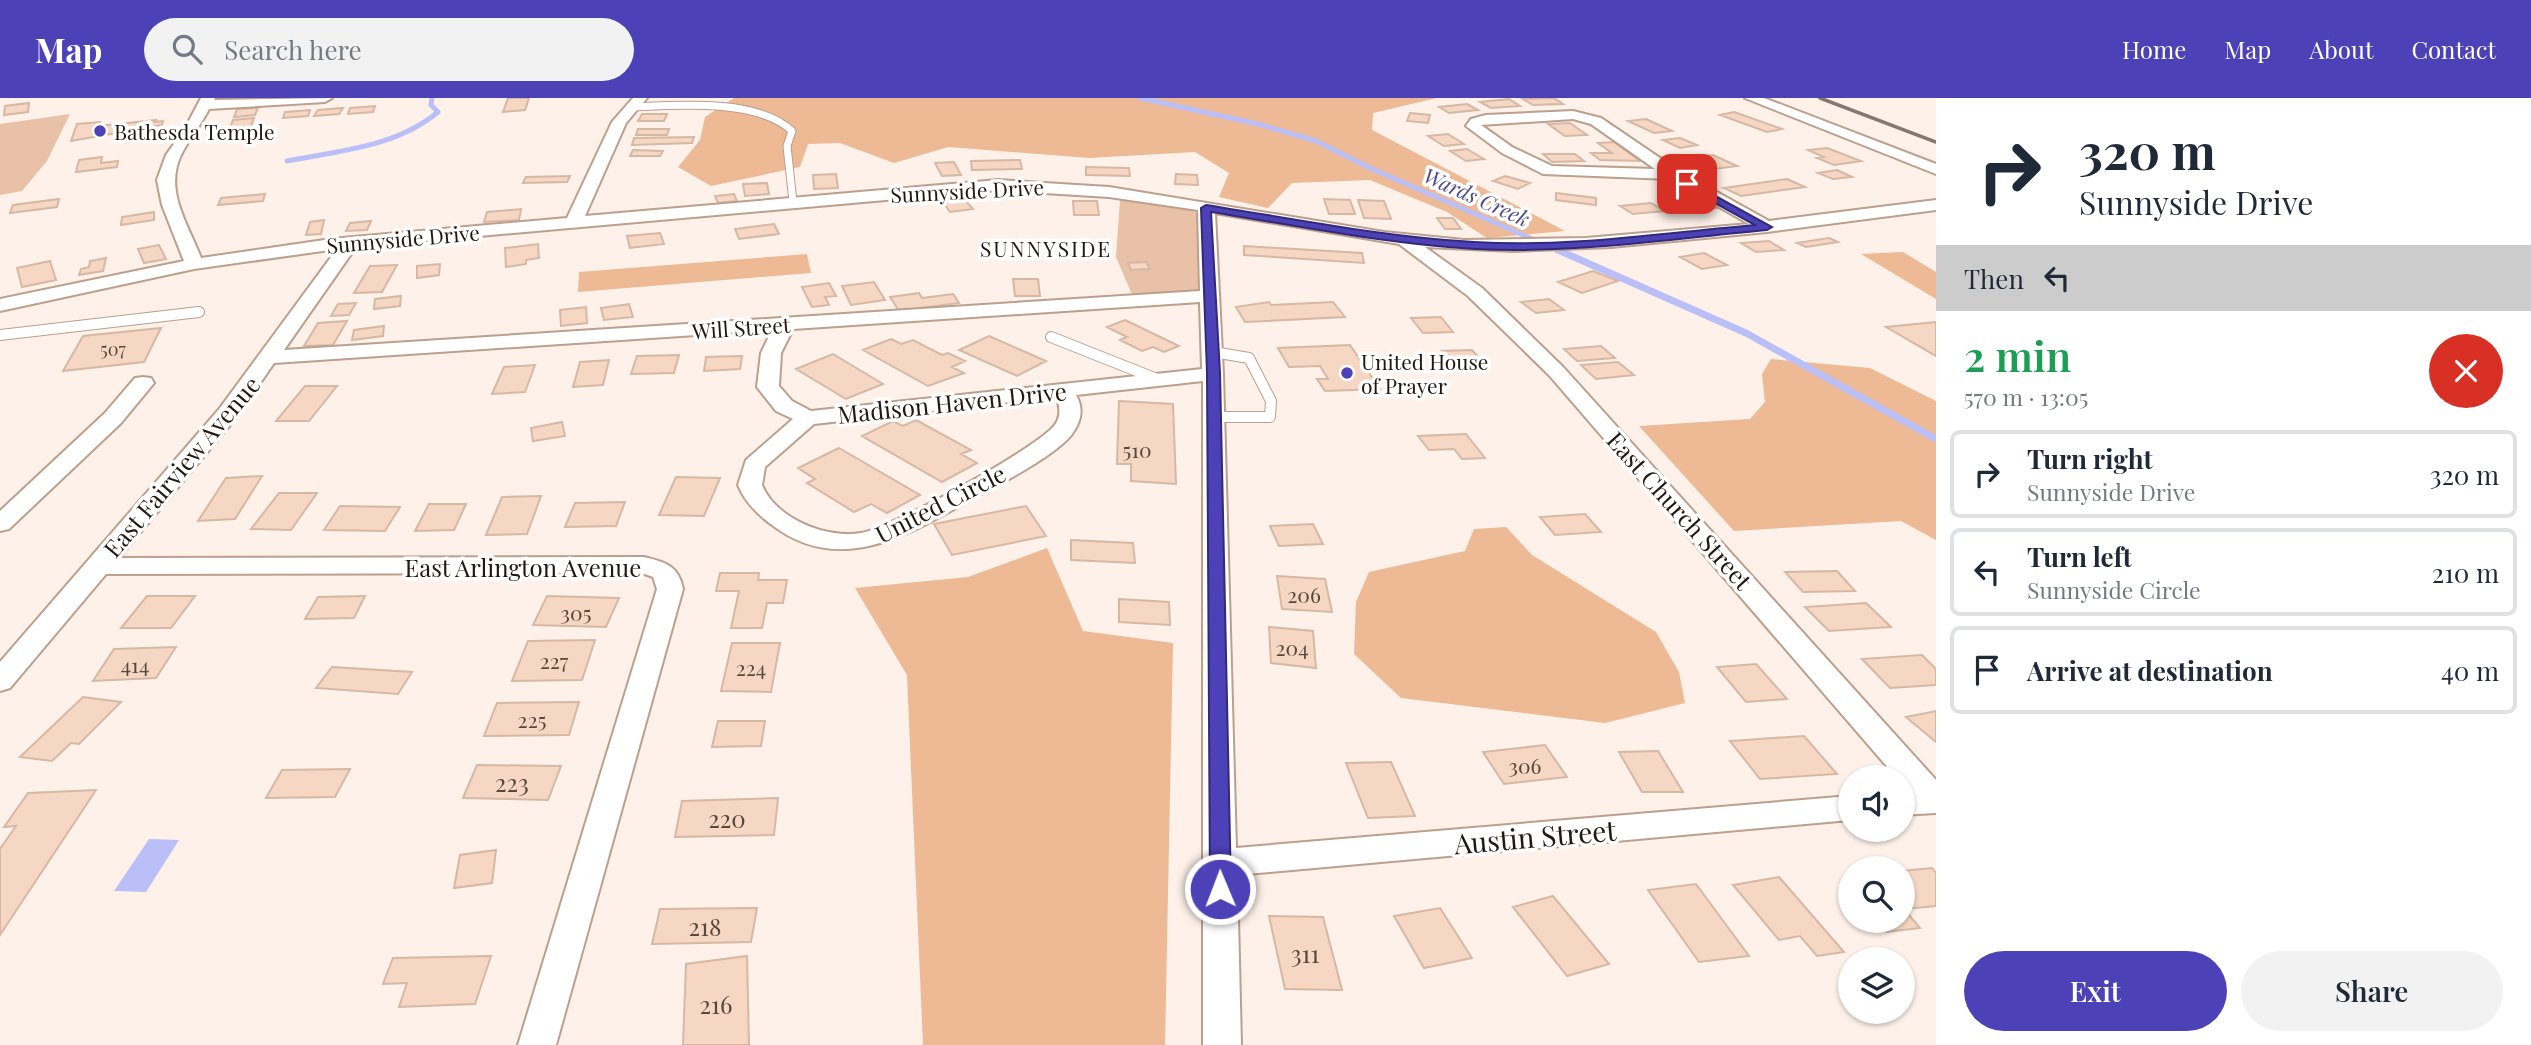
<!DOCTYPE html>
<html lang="en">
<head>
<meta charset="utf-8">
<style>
  :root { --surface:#fff; --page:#f2f2f3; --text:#1f2937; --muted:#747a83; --line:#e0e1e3; --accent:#4d41b8 }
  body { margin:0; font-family:"Playfair Display",serif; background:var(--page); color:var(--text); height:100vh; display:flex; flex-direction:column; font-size:26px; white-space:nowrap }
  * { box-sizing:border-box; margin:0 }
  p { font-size:23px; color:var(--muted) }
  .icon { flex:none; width:38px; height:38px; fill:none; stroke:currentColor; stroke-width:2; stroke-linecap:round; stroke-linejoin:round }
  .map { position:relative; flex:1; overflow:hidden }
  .sheet { display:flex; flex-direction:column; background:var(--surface); width:595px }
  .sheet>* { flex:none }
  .banner { background:#fff; color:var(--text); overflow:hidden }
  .fabs { position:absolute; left:1838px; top:667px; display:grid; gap:14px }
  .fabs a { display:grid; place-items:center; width:77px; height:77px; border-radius:50%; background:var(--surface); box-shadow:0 2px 5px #0004; font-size:35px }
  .pin { position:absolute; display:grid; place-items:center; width:60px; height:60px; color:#fff; margin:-30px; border-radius:14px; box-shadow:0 4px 10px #0006 }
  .me { position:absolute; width:77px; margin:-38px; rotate:359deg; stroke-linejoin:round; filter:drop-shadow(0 0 5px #0008) }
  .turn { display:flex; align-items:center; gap:24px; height:147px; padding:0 28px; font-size:32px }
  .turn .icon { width:91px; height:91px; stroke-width:2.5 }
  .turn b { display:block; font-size:49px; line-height:60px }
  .then { display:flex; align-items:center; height:66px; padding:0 28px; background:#0003; gap:14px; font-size:26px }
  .round { display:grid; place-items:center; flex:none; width:74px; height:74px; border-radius:37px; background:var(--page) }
  .overview { display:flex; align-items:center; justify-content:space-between; height:119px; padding:0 28px }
  h1 { font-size:42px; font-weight:600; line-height:52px; color:#1e9e55 }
  .action { display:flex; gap:14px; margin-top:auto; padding:14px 28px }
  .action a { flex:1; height:80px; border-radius:42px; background:var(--accent); color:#fff; font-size:28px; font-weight:600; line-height:80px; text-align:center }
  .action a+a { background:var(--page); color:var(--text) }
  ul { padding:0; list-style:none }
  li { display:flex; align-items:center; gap:21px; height:88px; margin:0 14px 10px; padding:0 14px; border:4px solid var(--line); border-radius:10px }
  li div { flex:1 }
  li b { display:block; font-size:26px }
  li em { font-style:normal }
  header { display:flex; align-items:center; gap:42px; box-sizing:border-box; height:98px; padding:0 35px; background:var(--accent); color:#fff }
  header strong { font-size:33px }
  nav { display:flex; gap:38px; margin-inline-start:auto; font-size:24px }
  .search { width:490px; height:63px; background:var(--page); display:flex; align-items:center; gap:18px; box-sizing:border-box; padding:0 24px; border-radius:38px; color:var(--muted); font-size:26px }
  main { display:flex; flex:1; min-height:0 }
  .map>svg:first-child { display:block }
  .green { fill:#e9c1a6 }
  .forest { fill:#eeb995 }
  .water { fill:#bbbff7 }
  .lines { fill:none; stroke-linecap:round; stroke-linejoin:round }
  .stream-far1 { stroke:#bbbff7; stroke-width:5 }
  .stream { stroke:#bbbff7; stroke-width:7 }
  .building { fill:#f6d7c3; stroke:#d6b8a4; stroke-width:2 }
  .service-far1-casing { stroke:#bc9f8c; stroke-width:9 }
  .service-casing { stroke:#bc9f8c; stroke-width:12 }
  .minor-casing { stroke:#bc9f8c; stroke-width:4 }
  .service-far1 { stroke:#fff; stroke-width:7 }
  .service { stroke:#fff; stroke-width:10 }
  .minor { fill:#fff; fill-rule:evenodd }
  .rail { stroke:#847870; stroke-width:3.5 }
  .route { fill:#4d41b8; stroke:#322a78; stroke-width:2 }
  .poi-dot { fill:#4d41b8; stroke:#fff; stroke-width:2.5 }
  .labels { text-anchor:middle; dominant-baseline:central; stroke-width:7; stroke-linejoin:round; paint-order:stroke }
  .far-number-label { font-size:18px; fill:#57483d }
  .far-poi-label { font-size:21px; fill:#221810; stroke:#fff; text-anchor:start }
  .far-street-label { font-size:21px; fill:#221810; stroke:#fff }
  .far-water-label { font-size:21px; font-style:italic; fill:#4c4b8f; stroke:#fff }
  .far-neighbourhood-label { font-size:21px; letter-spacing:2px; fill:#221810; stroke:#fff }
  .number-label { font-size:21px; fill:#57483d }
  .street-label { font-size:24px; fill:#221810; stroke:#fff }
  .near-number-label { font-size:24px; fill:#57483d }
  .near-street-label { font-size:28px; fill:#221810; stroke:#fff }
</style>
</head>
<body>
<header>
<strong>Map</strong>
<div class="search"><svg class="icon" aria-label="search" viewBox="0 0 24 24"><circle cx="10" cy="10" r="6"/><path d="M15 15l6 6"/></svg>Search here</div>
<nav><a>Home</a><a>Map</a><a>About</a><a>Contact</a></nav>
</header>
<main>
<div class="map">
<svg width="1936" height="947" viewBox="0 0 1936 947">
  <rect width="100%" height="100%" fill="#fef1e9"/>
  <!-- green -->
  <path class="green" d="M70 16 47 63 22 93 0 97V26Z
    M1120 102 1192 112 1201 118 1203 195 1133 199 1116 159Z"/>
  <!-- forest -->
  <path class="forest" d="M734 0H1437L1373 15 1372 32 1565 133 1487 140 1447 114 1370 82 1292 85 1268 110 1219 99 1229 75 1195 54 1089 60 948 49 894 65 840 45 808 46 800 69 711 88 678 69 700 42 705 19Z
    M1903 154 1936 174V201L1861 156Z
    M807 156 811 175 578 194 579 174Z
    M1771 261 1870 270 1936 303V442L1901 423 1734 433 1639 328 1750 321 1765 304 1762 276Z
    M1506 429 1532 457 1656 534 1679 574 1685 605 1605 625 1401 600 1354 556 1356 504 1369 474 1465 453 1474 431Z
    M1047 450 1083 533 1173 545 1165 947H923L907 577 855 490 968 479Z"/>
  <!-- water -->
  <path class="water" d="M149 741 179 742 146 794 114 793Z"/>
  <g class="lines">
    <!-- stream-far1 -->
    <path class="stream-far1" d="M1140 0 1258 26 1316 43 1370 70 1562 154
      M287 63C339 53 396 49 438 14L431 7 432 0"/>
    <!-- stream -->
    <path class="stream" d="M1558 152 1746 235 1936 341"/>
  </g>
  <!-- building -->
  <path class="building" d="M508 0H529L525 12 503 14Z
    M1554 0 1563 6 1533 7 1523 1Z
    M1509 1 1520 8 1491 10 1480 4Z
    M29 5 28 14 4 17 5 8Z
    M1467 6 1478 12 1449 15 1439 9Z
    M375 8 373 14 348 16 350 10Z
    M258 10 255 17 234 19 237 11Z
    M343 10 339 16 314 18 318 12Z
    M310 12 308 18 283 20 285 14Z
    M1734 14 1782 31 1767 34 1720 17Z
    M1410 15 1430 17 1428 25 1407 23Z
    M642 16H667L664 23H638Z
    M254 20 251 28 230 30 233 22Z
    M1646 21 1672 33 1654 35 1628 23Z
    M156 22 155 24 163 23 162 27 71 43 77 26 100 24 99 28Z
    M1570 25 1587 37 1565 38 1548 26Z
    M638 31H669L667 37H636Z
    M249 32 245 40 224 42 227 34Z
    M1448 36 1464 46 1444 48 1428 38Z
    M694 39 692 45 632 47 634 40Z
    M1680 40 1697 47 1680 50 1663 42Z
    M1614 44 1640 63 1600 62 1591 55H1612L1598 45Z
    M1827 50 1861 63 1834 67 1817 60 1824 59 1808 52Z
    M1467 51 1484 61 1466 63 1450 53Z
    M633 52 663 53 660 58H630Z
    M1543 56H1575L1584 63 1552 64Z
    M1713 57 1737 68 1714 71 1700 65 1708 64 1698 59Z
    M102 59 101 65 118 63 117 69 76 74 79 62Z
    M1020 62 1022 71 972 72 971 63Z
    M954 64 961 77 942 78 935 65Z
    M1086 69 1129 70 1130 78 1086 77Z
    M1837 72 1852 79 1833 81 1818 75Z
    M836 76 838 90 814 91 813 77Z
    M1176 76 1197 77 1198 87 1175 86Z
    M570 78 567 84 523 85 526 79Z
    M1505 78 1530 85 1518 91 1493 83Z
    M1787 81 1805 89 1741 98 1724 90Z
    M767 85 769 96 745 98 743 86Z
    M1556 95 1596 100V107L1556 102Z
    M265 96 263 103 218 107 221 100Z
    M734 96 737 103 718 105 715 98Z
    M59 101 57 109 10 115 13 107Z
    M1324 101 1350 102 1355 116H1329Z
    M1699 101 1716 110 1685 113 1669 104Z
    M965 102 973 111 950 114 943 104Z
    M1358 102 1384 103 1391 121 1364 120Z
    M1073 103H1097L1099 117H1074Z
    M1651 105 1665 113 1633 116 1620 108Z
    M521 111 519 122 484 124 487 114Z
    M154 114V122L121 127 122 119Z
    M1437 120H1453L1461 131H1445Z
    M324 122 321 136 306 137 310 124Z
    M371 123 367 132 346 133 350 125Z
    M774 126 779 136 739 141 735 131Z
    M660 135 664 146 630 150 627 138Z
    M1829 140 1838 144 1806 149 1797 145Z
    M1769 143 1784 152 1756 154 1741 145Z
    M538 146 539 160 526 162V166L506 169 505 150Z
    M159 147 166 161 144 165 138 151Z
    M1244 148 1362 155 1364 165 1244 157Z
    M1704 155 1727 167 1702 171 1680 159Z
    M106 160 103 173 79 177 81 171 89 169 90 163Z
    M50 163 56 182 22 189 17 170Z
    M1146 164 1150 171 1131 172 1128 165Z
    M440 166 439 177 417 180V168Z
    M397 167 382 194 354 195 370 168Z
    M1593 173 1618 183 1582 195 1558 184Z
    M1013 181H1038L1040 198H1015Z
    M874 184 885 202 851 207 842 188Z
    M829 185 836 198 825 199 829 207 812 209 802 189Z
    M919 195 922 200 953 196 959 205 899 213 890 199Z
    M401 198 400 208 374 211 375 201Z
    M1549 201 1564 212 1536 215 1521 204Z
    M1269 204 1271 207 1333 204 1345 219 1245 224 1236 209Z
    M356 205 349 217 331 218 338 206Z
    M629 206 633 219 604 222 601 210Z
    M586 209 587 225 561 228 560 212Z
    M1441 219 1453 234 1423 235 1411 220Z
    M1125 222 1179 248 1164 254 1153 249 1142 253 1120 242 1127 239 1107 229Z
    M347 223 333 247 304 248 318 225Z
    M1936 224V258L1886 229Z
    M384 228 383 238 352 242 354 232Z
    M161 230 144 264 63 273 83 238Z
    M989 238 1046 263 1017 278 959 252Z
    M891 241 901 246 913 242 942 257 948 255 965 263 952 269 964 275 928 288 863 252Z
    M1350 247 1380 291 1325 293 1317 281H1328L1320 268 1289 269 1278 250Z
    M1601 248 1615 260 1577 263 1564 251Z
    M1472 252 1486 268 1455 269 1442 253Z
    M833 256 883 286 846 301 796 271Z
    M679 257 674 275 631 276 637 258Z
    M742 258 740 271 704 273 706 259Z
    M609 262 603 287 573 289 580 264Z
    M1618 264 1634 277 1596 281 1581 267Z
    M535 267 525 294 492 296 504 269Z
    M305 288H337L309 323H276Z
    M1119 303 1173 306 1176 386 1131 383V366H1117Z
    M916 322 971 352 961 356 977 365 942 384 862 338 893 323 903 328Z
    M562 324 565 338 533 343 531 330Z
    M1466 336 1485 360 1462 361 1454 351 1429 352 1418 338Z
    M839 350 920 397 887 415 871 406 854 414 807 385 815 381 798 370Z
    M262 378 235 421 198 423 226 380Z
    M676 379 720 380 704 418 659 417Z
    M279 395H317L291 432 251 431Z
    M541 398 527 436 486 437 502 399Z
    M625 404 616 428 565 429 575 405Z
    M429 406H466L454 432 415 433Z
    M340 408 400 409 385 433 324 432Z
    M1026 408 1046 438 952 457 934 426Z
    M1585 416 1601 434 1555 437 1540 419Z
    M1313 426 1323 446 1279 448 1270 428Z
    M1071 442 1133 445 1135 465 1071 462Z
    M1837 473 1855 493 1803 494 1785 474Z
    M720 475H759L758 482H787L783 505H767L762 530H731L739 493H716Z
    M1277 478 1325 481 1332 514 1282 511Z
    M147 498H195L171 530H121Z
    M365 498 354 520 305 521 318 499Z
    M547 498 619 500 606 529 533 527Z
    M1119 501 1169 504 1170 527 1119 524Z
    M1866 505 1891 529 1829 533 1805 509Z
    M1269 529 1313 533 1316 570 1271 565Z
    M595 542 582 582 512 583 528 543Z
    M732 545H780L771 594 721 593Z
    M176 549 156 580 93 583 114 551Z
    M1922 557 1936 571V587L1890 590 1862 561Z
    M1756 566 1787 601 1746 604 1717 569Z
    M332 569 412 574 398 596 316 590Z
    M83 599 121 604 79 646 71 645 52 663 20 659Z
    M579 604 569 637 484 638 497 605Z
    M1936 613V644L1906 619Z
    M718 623H765L761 648 712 649Z
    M1804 638 1837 676 1760 681 1730 643Z
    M1545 647 1567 679 1504 686 1483 654Z
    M1658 653 1683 694H1642L1619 654Z
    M1391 664 1415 718 1368 720 1346 665Z
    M477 667 561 668 548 702 463 700Z
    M350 671 335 699 266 700 282 672Z
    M96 692 0 837V751L16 728 4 729 28 695Z
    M778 700 774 737 675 739 682 703Z
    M496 752 492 785 454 790 460 757Z
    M1932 770 1936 775V808L1904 811 1920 830 1886 834 1877 822H1902V773Z
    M1779 779 1844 854 1817 858 1800 838 1779 842 1733 787Z
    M1696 786 1749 858 1699 864 1648 792Z
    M1553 798 1609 866 1567 878 1513 809Z
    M757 810 751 844 652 846 660 811Z
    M1440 810 1472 860 1424 870 1394 818Z
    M1269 818 1323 819 1342 892 1285 891Z
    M491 858 475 906 399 909 407 885 383 886 393 860Z
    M747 858 749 947H683L686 866Z"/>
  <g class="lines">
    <defs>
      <path id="service-far1" d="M630 9C677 7 757 0 792 33L787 48 793 104"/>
      <path id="service" d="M0 237 199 214
        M1051 239 1157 281
        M1213 254 1249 260 1271 303 1270 319H1214"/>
      <path id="minor" d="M201 0H215L214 2 332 0 325 4 209 11C201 27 189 41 181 57 164 93 188 126 201 160L331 141 567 120 612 24 633 0H647L626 25 585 118 998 82 1109 89 1384 134 1464 142 1586 140 1749 126 1670 81 1543 76 1502 55 1466 28 1471 21 1486 17 1573 13 1601 20 1679 73 1769 123 1936 102V112L1767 134 1611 149 1513 153 1425 149 1482 190 1563 269 1936 682V715L1902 717V693L1908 692 1902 686V679H1896L1549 277 1468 198 1399 146 1215 115 1223 276 1236 750 1850 698V722L1237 777 1241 947H1203V283L1076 297C1084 311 1081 324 1072 336 1057 356 1006 383 983 395 917 431 844 482 772 427 757 416 745 404 738 387L746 362 793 321 776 313 757 289 761 255 772 232 274 265 236 320 119 460 644 459C665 464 679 468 683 491L556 947H518L657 491 653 479 642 475 106 476 10 590 0 593V564L220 310 337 151 194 171 0 213V201L184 163 162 107 157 82 166 57 184 32ZM1573 21 1591 26 1655 71 1552 68 1512 49 1481 27ZM998 92 1109 99 1198 112 1200 193 284 252 356 149ZM1200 204 1202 271 811 313 792 303 779 288 781 255 793 231ZM1056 299C1061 309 1061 321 1053 329 1033 352 892 430 861 435 827 441 776 421 762 387L765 369 814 326Z
        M1745 0H1764L1936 66V76Z
        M143 279 151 280 154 285 121 325 9 431 0 433V413L105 315 135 280Z"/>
    </defs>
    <!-- service-far1 casing -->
    <use href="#service-far1" class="service-far1-casing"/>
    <!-- service casing -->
    <use href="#service" class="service-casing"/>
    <!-- minor casing -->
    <use href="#minor" class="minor-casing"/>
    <!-- service-far1 -->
    <use href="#service-far1" class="service-far1"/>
    <!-- service -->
    <use href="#service" class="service"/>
    <!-- minor -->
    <use href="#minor" class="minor"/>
    <!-- rail -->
    <path class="rail" d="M1820 0 1936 44"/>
  </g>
  <!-- route -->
  <path class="route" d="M1684 84H1690L1772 129 1767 132C1670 141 1572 156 1475 151 1387 146 1299 128 1211 114L1220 275 1231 791 1228 797 1220 800 1213 797 1210 791 1207 275 1201 110 1206 107C1295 121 1385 139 1474 144 1568 150 1662 135 1755 127L1684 88Z"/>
  <!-- markers -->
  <g class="poi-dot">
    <circle cx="100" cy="33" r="7"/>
    <circle cx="1347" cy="275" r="7"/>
  </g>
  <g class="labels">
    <!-- far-number labels -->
    <g class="far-number-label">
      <text x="113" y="251">507</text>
    </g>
    <!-- far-poi labels -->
    <g class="far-poi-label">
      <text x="114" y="33">Bathesda Temple</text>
      <text x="1361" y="263">United House<tspan x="1361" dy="24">of Prayer</tspan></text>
    </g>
    <!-- far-street labels -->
    <g class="far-street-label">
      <text transform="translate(967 92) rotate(-3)">Sunnyside Drive</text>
      <text transform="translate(403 140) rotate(-5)">Sunnyside Drive</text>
      <text transform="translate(741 229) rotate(-4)">Will Street</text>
    </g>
    <!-- far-water labels -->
    <g class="far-water-label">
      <text transform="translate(1477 98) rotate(24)">Wards Creek</text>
    </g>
    <!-- far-neighbourhood labels -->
    <g class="far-neighbourhood-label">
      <text x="1046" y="150">SUNNYSIDE</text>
    </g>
    <!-- number labels -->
    <g class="number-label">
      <text x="1137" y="351">510</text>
      <text x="1304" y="496">206</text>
      <text x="576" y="514">305</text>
      <text x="1292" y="549">204</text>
      <text x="554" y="562">227</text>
      <text x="135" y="566">414</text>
      <text x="751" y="569">224</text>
      <text x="532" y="621">225</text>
      <text x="1525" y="667">306</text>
    </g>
    <!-- street labels -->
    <g class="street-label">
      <text transform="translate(952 304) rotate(-6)">Madison Haven Drive</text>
      <text transform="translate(181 368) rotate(-50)">East Fairview Avenue</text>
      <text transform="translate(940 405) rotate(-27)">United Circle</text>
      <text transform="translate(1680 412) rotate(48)">East Church Street</text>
      <text x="523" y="469">East Arlington Avenue</text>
    </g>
    <!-- near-number labels -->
    <g class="near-number-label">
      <text x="512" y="684">223</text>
      <text x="727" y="720">220</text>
      <text x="705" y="828">218</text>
      <text x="1305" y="855">311</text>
      <text x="716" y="906">216</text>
    </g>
    <!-- near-street labels -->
    <g class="near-street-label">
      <text transform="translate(1535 738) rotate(-5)">Austin Street</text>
    </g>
  </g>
</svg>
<div class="fabs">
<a><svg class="icon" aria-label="sound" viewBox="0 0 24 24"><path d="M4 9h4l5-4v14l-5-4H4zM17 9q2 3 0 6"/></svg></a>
<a><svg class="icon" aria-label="search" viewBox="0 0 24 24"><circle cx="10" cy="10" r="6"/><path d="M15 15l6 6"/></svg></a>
<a><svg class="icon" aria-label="layers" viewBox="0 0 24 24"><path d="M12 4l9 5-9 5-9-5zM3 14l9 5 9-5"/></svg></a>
</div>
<div class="pin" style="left:1687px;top:86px;background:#d93025"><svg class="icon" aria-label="arrive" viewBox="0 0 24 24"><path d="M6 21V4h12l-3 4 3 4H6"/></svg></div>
<svg class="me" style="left:1220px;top:791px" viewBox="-20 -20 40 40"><circle r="17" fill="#4d41b8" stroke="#fff" stroke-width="3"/><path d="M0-11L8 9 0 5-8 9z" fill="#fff"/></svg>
</div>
<section class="sheet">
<div class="banner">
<div class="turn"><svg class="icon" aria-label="right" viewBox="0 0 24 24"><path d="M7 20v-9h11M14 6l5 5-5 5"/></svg><div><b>320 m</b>Sunnyside Drive</div></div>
<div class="then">Then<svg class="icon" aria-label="left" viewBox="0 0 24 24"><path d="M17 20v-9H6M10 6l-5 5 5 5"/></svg></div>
</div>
<div class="overview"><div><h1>2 min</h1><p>570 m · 13:05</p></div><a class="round" style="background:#d93025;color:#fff"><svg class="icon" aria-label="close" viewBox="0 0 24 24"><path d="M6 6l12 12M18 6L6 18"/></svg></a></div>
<ul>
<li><svg class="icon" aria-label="right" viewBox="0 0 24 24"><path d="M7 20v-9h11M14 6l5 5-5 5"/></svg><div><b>Turn right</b><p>Sunnyside Drive</p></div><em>320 m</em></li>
<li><svg class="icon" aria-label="left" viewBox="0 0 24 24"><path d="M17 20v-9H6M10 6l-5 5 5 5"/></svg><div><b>Turn left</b><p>Sunnyside Circle</p></div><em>210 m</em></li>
<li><svg class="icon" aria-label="arrive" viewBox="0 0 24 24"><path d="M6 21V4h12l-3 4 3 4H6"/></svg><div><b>Arrive at destination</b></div><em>40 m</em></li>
</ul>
<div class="action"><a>Exit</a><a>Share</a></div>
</section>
</main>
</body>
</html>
